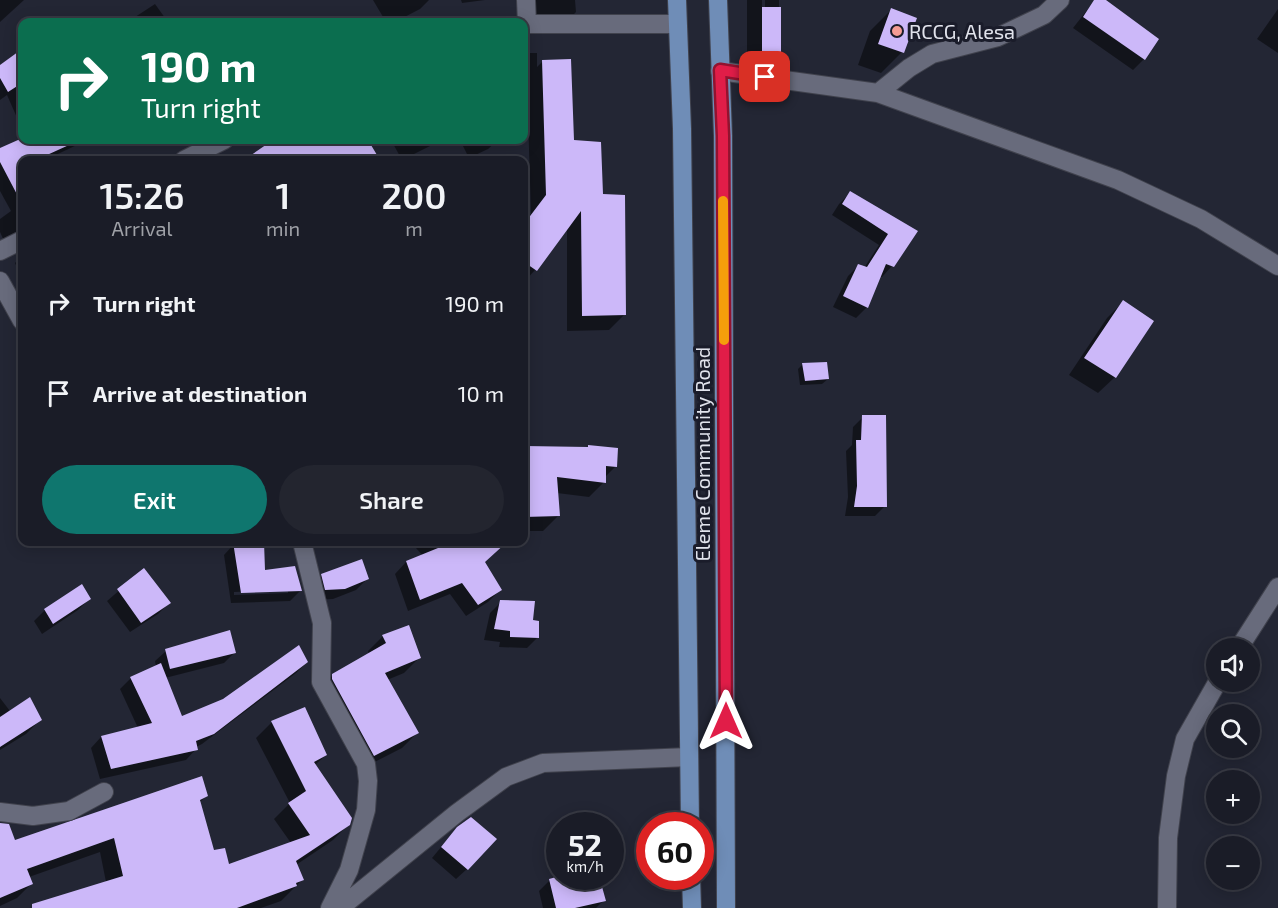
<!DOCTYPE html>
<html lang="en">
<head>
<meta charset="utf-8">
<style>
  :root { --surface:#1a1c27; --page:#23252f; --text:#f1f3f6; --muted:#9fa1a7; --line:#383a44; --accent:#0f766e }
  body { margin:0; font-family:"Exo 2",sans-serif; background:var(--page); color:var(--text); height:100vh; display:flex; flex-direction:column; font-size:22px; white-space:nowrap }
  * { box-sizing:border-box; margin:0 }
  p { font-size:20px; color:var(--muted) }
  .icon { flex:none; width:33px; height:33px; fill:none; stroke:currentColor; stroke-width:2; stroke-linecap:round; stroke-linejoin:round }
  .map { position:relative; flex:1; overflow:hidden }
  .sheet { position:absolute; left:18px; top:156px; width:510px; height:390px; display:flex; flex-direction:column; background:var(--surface); border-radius:12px; box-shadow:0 3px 15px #0003,0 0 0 2px var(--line) }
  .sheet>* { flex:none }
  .guide { position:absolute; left:18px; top:18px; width:510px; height:126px; border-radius:12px; box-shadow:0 3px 15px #0003,0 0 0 2px var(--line); background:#0b6e4f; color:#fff; overflow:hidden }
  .buttons { position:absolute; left:1206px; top:638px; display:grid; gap:12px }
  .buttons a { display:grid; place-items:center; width:54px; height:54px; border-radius:50%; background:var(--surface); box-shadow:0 3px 15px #0003,0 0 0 2px var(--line); font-size:30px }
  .speed { position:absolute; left:546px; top:812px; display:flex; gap:12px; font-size:30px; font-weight:700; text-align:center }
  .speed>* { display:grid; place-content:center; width:78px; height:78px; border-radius:50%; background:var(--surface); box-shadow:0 3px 15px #0003,0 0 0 2px var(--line); line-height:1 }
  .speed small { font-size:15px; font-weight:400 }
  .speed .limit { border:9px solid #d22; background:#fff; color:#111 }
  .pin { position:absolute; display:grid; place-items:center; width:51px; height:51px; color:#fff; margin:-26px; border-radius:12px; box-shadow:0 3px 9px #0006 }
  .me { position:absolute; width:66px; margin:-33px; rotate:0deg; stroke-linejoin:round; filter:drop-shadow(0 0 4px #0008) }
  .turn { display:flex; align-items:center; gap:21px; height:126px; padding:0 24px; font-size:27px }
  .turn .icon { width:78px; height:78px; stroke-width:2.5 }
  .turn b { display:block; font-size:42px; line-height:51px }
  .eta { display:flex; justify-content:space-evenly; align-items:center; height:102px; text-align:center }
  .eta b { font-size:36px; font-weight:600; line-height:42px }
  .cta { display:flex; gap:12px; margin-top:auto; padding:12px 24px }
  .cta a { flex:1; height:69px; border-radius:36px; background:var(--accent); color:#fff; font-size:24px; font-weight:600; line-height:69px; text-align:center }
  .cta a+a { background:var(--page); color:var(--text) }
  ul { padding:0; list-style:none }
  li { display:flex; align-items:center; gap:18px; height:90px; padding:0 24px }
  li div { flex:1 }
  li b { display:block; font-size:22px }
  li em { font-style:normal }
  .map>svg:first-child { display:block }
  .shadow { fill:#0007; fill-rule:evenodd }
  .building { fill:#ccb8f9 }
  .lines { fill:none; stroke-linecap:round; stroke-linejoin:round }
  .street-casing { stroke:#40424d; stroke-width:20 }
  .primary-casing { stroke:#40424d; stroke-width:20 }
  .street { stroke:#686b7c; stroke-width:18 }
  .primary { stroke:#6f8db7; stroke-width:18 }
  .route-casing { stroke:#92132f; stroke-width:15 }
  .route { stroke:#e11d48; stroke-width:10 }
  .slow { stroke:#f59e0b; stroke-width:10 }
  .poi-dot { fill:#f59c94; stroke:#1a1c2a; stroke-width:2 }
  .labels { text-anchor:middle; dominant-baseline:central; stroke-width:6; stroke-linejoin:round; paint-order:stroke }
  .poi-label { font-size:20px; fill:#e1e3ec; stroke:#1a1c2a; text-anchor:start }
  .street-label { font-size:20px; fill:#e1e3ec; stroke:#1a1c2a }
</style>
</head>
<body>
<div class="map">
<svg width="1278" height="908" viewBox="0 0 1278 908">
  <rect width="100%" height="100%" fill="#232634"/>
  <!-- shadow -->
  <path class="shadow" d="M0 0H24L0 22Z
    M373 0H429L420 9 395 22H386Z
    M461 0H485L462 3Z
    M524 0H575L576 12 562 26 526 25Z
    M747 0H762V12L765 11V0H779V67L763 83 747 81Z
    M1095 0H1103L1157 39 1144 59 1133 70 1073 28Z
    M155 4 168 22H128L129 21Z
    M892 9 902 52 881 73 858 65 870 31Z
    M1278 9V53L1257 39Z
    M22 51V129L7 95 0 100V67Z
    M524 53H537V67L542 62 573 141 601 195 625 314 609 330 567 331V229L535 270 524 282V222L531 214 527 84H524Z
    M22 139 84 140 79 144 45 160H22V246L4 241 0 232V219L11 211 0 191V150Z
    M276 140H366L377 159 376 160H249Z
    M391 140H442L402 160Z
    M460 140H498L488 149 469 158Z
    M850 193 916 231 892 266 882 277 879 276 867 307 856 318 833 307 848 276 859 265 864 268 879 245 832 215 839 204Z
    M22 247V278L15 263 22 256Z
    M1123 302 1152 321 1115 377 1098 393 1069 375 1107 318Z
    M803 364 828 379 822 384 800 385 798 369Z
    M863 417 885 506 875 516H845L848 497 846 451 852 445 853 427Z
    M526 447 615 467 604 478V482L589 497 557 493 558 516 543 531H524V450Z
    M248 542H262L264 572 301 590 290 601 231 603 224 555 234 544ZM288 590V593L234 595V592Z
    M295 542H345L300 549Z
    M423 542H506L484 562 500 590 488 602 466 616 450 594 408 611 395 574 406 562 423 556 416 548Z
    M143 570 169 603 158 614 130 632 107 601Z
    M322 575 367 579 356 590 333 599 315 600 311 586Z
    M89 599 78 610 42 634 34 621 45 610Z
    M501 602 532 621 538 637 527 648 499 647 500 642 484 640 490 613Z
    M383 636 420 657 404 673 387 680 417 733 402 748 359 770 318 695V691L333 675 369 654 368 651Z
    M166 651 235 652 224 663 165 678 182 718 307 662 296 673 202 744 196 747V749L186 760 100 779 91 748 101 737 138 728 120 689 131 678 156 667 155 661Z
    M0 698 10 711 40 720 26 734 0 750Z
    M304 709 326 755 315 765 349 824 333 840 296 865 302 880 281 901 261 908H40L106 882 100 852 29 877 32 883 17 898 0 906V834L14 842 206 796 199 803 213 852 228 866 291 843 274 819 290 803 256 738 271 723Z
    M447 840 467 869 456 879 432 858Z
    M564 876H598L604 900 596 908H543L539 891 550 880Z"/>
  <!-- building -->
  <path class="building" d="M1094 0H1106L1159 39 1145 60 1083 17Z
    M762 7H781V68L762 65Z
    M891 8 917 18 904 53 878 44Z
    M22 49V83L8 92 0 78V65Z
    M571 59 574 140 601 142 603 194 625 195 626 315 582 316 581 211 537 271 524 262V224L546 195 542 60Z
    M18 140H80L36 160H22V204L0 162V148Z
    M273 140H368L380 160H244Z
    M850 191 918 231 894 267 886 264 868 308 843 296 858 264 867 267 888 234 842 204Z
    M1123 300 1154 321 1116 378 1084 358Z
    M827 362 829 379 805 381 802 363Z
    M862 415H886L887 507H854L857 486 856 440H861Z
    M588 445 618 448 617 467 606 466V483L557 477 560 516 524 517 525 446 588 447Z
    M233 542H264L265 570 295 566 302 591 241 593Z
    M432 542H507L485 562 502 590 478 605 462 583 420 600 406 561 438 548Z
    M362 559 369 579 345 589 325 590 321 574Z
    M144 568 171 603 141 623 117 589Z
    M82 584 91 599 53 624 44 609Z
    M500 600 535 601 533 620 539 621V638L510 637V631L494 629Z
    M409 625 421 658 385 673 419 733 374 756 332 679V674L386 643 382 635Z
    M230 630 236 653 170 669 165 649Z
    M299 645 308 662 214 734 196 741 198 750 111 769 101 736 152 723 130 677 161 663 182 716 223 699Z
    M30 697 42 720 0 747V717Z
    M305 707 327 755 314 762 352 818 350 825 296 861 304 880 296 883 297 886 237 908H32V904L123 876 114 838 27 869 33 884 0 898V823L9 824 15 840 202 776 208 796 200 800 214 850 225 848 229 864 310 835 288 803 306 791 271 721Z
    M471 817 497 839 468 870 441 847 457 827Z
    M560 876H599L606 901 575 908H556L549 879Z"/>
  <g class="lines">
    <defs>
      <path id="street" d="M526 0 527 24
        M524 24H677
        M720 71 878 93 1118 180 1201 219 1278 266
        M878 93 909 68 932 54 998 37 1044 15 1060 0
        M184 160 224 140
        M0 251 22 240
        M0 281 22 321
        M302 542 322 623 321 682 366 764 368 781 366 810 349 870 330 908
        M1239 648 1278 587
        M0 812 33 816 69 811 104 792
        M340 908 457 813 506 777 543 763 689 757
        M1167 908 1168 838 1176 776 1185 739 1218 681"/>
      <path id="primary" d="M677 0 682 129 690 825
        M718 0 723 136 726 908
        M691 876 692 908"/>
    </defs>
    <!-- street casing -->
    <use href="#street" class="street-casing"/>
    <!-- primary casing -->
    <use href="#primary" class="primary-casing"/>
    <!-- street -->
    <use href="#street" class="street"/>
    <!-- primary -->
    <use href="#primary" class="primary"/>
  </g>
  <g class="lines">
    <defs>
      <path id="route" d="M726 721 723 136 720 70 765 77"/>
    </defs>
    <!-- route casing -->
    <use href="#route" class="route-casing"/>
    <!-- route -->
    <use href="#route" class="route"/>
    <!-- slow -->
    <path class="slow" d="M723 201 724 340"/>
  </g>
  <!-- markers -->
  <circle class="poi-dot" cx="897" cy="31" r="6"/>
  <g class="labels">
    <!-- poi labels -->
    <g class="poi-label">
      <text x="909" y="31">RCCG, Alesa</text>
    </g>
    <!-- street labels -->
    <g class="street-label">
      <text transform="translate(702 454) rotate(-90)">Eleme Community Road</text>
    </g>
  </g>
</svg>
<div class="buttons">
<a><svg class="icon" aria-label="sound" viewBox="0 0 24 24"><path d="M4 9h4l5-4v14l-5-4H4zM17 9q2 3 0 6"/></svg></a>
<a><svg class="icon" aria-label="search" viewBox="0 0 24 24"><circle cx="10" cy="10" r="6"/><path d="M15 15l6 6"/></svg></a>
<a>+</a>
<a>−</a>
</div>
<div class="speed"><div>52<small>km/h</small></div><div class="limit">60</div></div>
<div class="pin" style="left:765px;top:77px;background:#d93025"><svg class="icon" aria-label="arrive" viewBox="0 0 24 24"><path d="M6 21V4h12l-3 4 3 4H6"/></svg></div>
<svg class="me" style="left:726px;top:721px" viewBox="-20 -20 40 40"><path d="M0-17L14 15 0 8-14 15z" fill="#e11d48" stroke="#fff" stroke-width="4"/></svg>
<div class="guide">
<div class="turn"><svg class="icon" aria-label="right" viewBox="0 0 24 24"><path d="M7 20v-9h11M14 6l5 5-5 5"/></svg><div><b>190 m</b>Turn right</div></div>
</div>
<section class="sheet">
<div class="eta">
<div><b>15:26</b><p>Arrival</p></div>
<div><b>1</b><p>min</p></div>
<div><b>200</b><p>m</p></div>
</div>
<ul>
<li><svg class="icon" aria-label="right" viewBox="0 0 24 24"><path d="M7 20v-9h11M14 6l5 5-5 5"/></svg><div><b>Turn right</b></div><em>190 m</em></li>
<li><svg class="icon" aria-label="arrive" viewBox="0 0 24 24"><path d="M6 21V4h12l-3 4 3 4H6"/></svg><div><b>Arrive at destination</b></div><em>10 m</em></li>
</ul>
<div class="cta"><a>Exit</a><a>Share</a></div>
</section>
</div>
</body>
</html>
